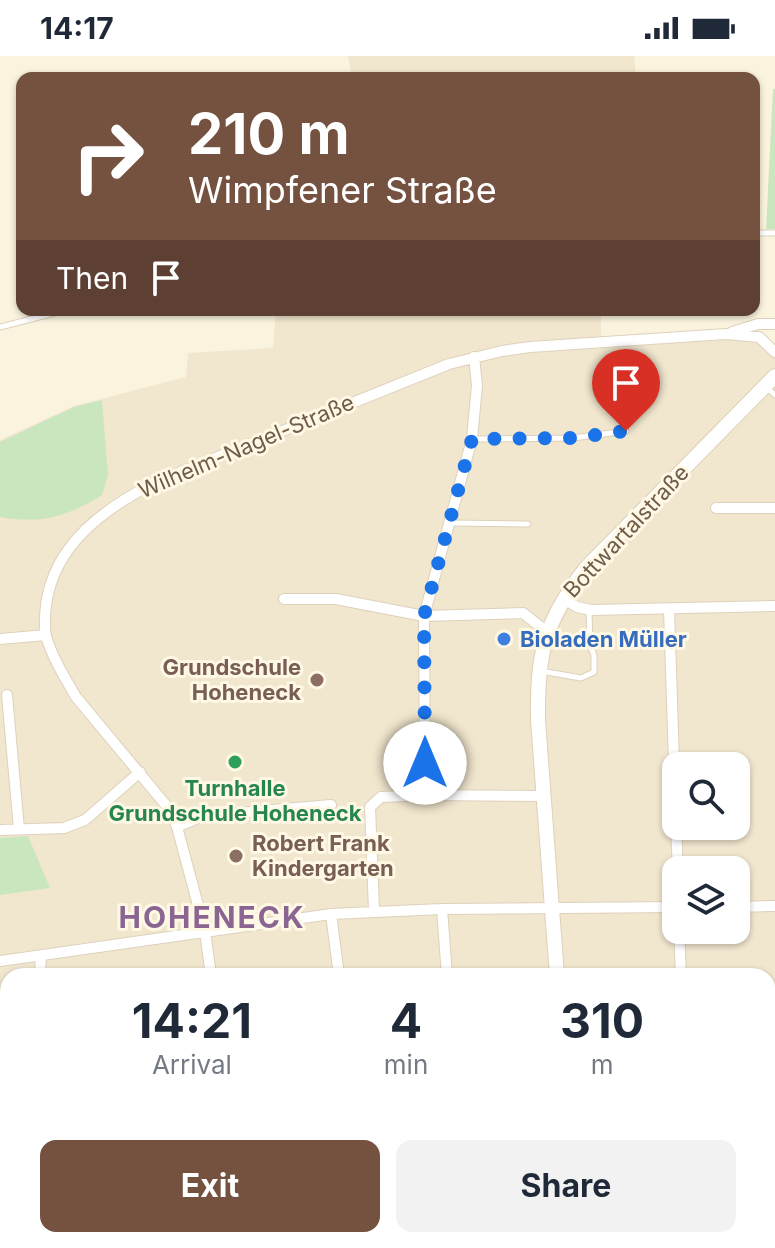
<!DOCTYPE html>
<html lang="en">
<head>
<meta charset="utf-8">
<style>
  :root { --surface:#fff; --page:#f2f2f3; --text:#1f2937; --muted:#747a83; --accent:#755140 }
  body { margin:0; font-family:Inter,sans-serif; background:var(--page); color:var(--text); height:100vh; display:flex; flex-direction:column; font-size:30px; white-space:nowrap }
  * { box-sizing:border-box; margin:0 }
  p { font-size:26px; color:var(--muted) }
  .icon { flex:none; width:44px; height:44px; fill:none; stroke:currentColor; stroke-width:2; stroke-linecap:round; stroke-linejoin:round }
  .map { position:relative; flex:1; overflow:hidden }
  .side { position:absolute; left:0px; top:912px; width:776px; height:280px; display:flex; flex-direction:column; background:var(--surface); border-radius:24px 24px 0 0; box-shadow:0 2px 6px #0004 }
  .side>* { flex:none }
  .hud { position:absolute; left:16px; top:16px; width:744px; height:244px; border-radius:16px; box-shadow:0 2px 6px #0004; background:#755140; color:#fff; overflow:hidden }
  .fabs { position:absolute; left:662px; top:696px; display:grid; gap:16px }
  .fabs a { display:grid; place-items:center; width:88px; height:88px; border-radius:16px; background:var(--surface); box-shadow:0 2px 6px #0004; font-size:40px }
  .pin { position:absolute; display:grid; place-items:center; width:68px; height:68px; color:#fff; margin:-82px -34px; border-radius:50% 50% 50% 0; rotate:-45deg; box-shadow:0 0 8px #0007 }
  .pin .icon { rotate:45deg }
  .me { position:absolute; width:88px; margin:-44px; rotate:0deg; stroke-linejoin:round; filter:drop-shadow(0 0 6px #0008) }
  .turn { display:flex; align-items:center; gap:28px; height:168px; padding:0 40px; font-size:36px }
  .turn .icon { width:104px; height:104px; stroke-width:2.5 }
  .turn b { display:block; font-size:56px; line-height:68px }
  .then { display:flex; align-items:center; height:76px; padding:0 40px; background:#0003; gap:16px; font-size:30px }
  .eta { display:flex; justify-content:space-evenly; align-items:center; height:136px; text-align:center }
  .eta b { font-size:48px; font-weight:700; line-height:56px }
  .cta { display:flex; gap:16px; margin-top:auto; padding:16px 40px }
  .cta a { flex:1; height:92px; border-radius:16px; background:var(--accent); color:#fff; font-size:32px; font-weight:700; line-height:92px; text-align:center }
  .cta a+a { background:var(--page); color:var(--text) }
  .status { display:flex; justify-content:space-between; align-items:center; height:56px; padding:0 40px; background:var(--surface); direction:ltr }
  .status svg { height:22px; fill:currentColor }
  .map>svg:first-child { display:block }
  .residential { fill:#f1e6ce; fill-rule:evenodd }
  .green { fill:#cae6bf }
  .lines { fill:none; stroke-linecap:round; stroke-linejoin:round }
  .service-casing { stroke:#ded1bc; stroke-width:7 }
  .minor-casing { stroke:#ded1bc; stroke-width:12 }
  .secondary-casing { stroke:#dfd0b8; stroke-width:16 }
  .service { stroke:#fff; stroke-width:5 }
  .minor { stroke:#fff; stroke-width:10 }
  .secondary { stroke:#fff; stroke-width:14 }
  .route { stroke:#1a73e8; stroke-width:14; stroke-dasharray:0 25.2 }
  .shop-dot { fill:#3f7fe0; stroke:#fef8e5; stroke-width:3 }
  .education-dot { fill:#8d6e63; stroke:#fef8e5; stroke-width:3 }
  .leisure-dot { fill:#2e9e5b; stroke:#fef8e5; stroke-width:3 }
  .labels { text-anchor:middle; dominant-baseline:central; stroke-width:6; stroke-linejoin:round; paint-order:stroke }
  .street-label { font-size:22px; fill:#6f5c49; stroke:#fef8e5 }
  .shop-label { font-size:22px; font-weight:bold; fill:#366cbe; stroke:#fef8e5; text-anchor:start }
  .education-label { font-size:22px; font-weight:bold; fill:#785e54; stroke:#fef8e5; text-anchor:end }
  .leisure-label { font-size:22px; font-weight:bold; fill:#27864d; stroke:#fef8e5 }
  .district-label { font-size:30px; font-weight:bold; letter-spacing:2px; fill:#8a6592; stroke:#fef8e5 }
</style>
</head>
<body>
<div class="status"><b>14:17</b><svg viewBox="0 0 49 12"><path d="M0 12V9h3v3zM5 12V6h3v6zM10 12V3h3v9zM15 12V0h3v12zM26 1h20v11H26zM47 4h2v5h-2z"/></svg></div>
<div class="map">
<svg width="775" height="1192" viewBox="0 0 775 1192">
  <rect width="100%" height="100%" fill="#faf4df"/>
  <!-- residential -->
  <path class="residential" d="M348 0H634L636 22H352Z
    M276 254H601V287L750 279 775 296V1192H0V384L74 350 186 321 188 297 273 292ZM676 710H736V770H676ZM676 814H736V874H676ZM8 920H768V1184H8Z"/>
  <!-- green -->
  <path class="green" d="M773 33H775V173H766Z
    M102 344 108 419 102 439C66 461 43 468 0 461V386L74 351Z
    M28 780 50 832 0 839V782Z"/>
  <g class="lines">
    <defs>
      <path id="service" d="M754 177H775
        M0 271 66 254
        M766 331 775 339
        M473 383 573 382 626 375
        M450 467 528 468
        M541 615 581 622 594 616V599L590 590 589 555
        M768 1072H775"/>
      <path id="minor" d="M732 276 758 268H775
        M716 452H775
        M563 542 577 551 591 554 775 550
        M284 543H336L424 560 523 557 547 576
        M669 553 676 767
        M0 583 46 579
        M7 639 19 773
        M425 739 424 560 472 383 477 329 474 301
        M676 770 678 814
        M177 771 203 760 331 749
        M0 774 64 772 85 764 140 716
        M736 851 775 850
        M442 853 447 920
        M374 855 370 751 381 741 425 739 543 740
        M331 858 339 920
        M679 874 681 920
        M0 905 331 858 442 853 676 851
        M40 920 41 899
        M211 920 205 875 177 771 170 754 76 641C65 622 52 601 46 580 44 571 45 558 46 549 54 488 105 452 156 426L449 308 502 295 530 291 726 278 759 281 775 296
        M0 949 8 944
        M0 1086 8 1081
        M125 1184 128 1192
        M240 1184 241 1192
        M371 1184 372 1192
        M468 1184V1192
        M58 1192 66 1184"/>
      <path id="secondary" d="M557 920 538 664C537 597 544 566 586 512L775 320
        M575 1184V1192"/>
    </defs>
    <!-- service casing -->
    <use href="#service" class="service-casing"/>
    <!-- minor casing -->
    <use href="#minor" class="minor-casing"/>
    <!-- secondary casing -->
    <use href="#secondary" class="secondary-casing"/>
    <!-- service -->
    <use href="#service" class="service"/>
    <!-- minor -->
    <use href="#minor" class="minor"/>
    <!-- secondary -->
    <use href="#secondary" class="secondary"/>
  </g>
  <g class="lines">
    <!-- route -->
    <path class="route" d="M425 707 424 560 472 383 573 382 626 375"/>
  </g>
  <!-- markers -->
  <circle class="shop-dot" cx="504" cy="583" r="8"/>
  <g class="education-dot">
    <circle cx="317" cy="624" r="8"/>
    <circle cx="236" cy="800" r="8"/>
  </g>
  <circle class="leisure-dot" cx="235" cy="706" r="8"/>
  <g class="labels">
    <!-- street labels -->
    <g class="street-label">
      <text transform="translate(246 390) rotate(-23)">Wilhelm-Nagel-Straße</text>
      <text transform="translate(626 475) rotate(-47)">Bottwartalstraße</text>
    </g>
    <!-- shop labels -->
    <g class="shop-label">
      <text x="520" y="583">Bioladen Müller</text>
    </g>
    <!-- education labels -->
    <g class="education-label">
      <text x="301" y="611">Grundschule<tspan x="301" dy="25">Hoheneck</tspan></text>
      <text x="252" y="787" text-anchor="start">Robert Frank<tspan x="252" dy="25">Kindergarten</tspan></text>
    </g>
    <!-- leisure labels -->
    <g class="leisure-label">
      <text x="235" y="732">Turnhalle<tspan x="235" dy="25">Grundschule Hoheneck</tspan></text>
    </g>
    <!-- district labels -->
    <g class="district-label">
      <text x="212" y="861">HOHENECK</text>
    </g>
  </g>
</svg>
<div class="fabs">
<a><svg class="icon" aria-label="search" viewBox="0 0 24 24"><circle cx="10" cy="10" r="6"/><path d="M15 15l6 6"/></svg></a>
<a><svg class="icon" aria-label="layers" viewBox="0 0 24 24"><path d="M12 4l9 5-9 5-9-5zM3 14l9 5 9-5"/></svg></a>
</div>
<div class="pin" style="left:626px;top:375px;background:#d93025"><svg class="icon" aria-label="arrive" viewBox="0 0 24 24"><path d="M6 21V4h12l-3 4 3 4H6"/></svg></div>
<svg class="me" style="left:425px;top:707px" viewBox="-20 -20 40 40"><circle r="19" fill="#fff"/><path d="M0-13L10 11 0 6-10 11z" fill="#1a73e8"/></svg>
<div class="hud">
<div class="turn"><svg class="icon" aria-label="right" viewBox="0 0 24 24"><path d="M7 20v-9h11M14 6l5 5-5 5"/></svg><div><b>210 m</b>Wimpfener Straße</div></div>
<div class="then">Then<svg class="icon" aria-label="arrive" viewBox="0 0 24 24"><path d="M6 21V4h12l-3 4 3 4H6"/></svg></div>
</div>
<section class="side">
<div class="eta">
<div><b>14:21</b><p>Arrival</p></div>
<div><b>4</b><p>min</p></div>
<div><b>310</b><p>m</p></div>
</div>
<div class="cta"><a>Exit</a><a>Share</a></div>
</section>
</div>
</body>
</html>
